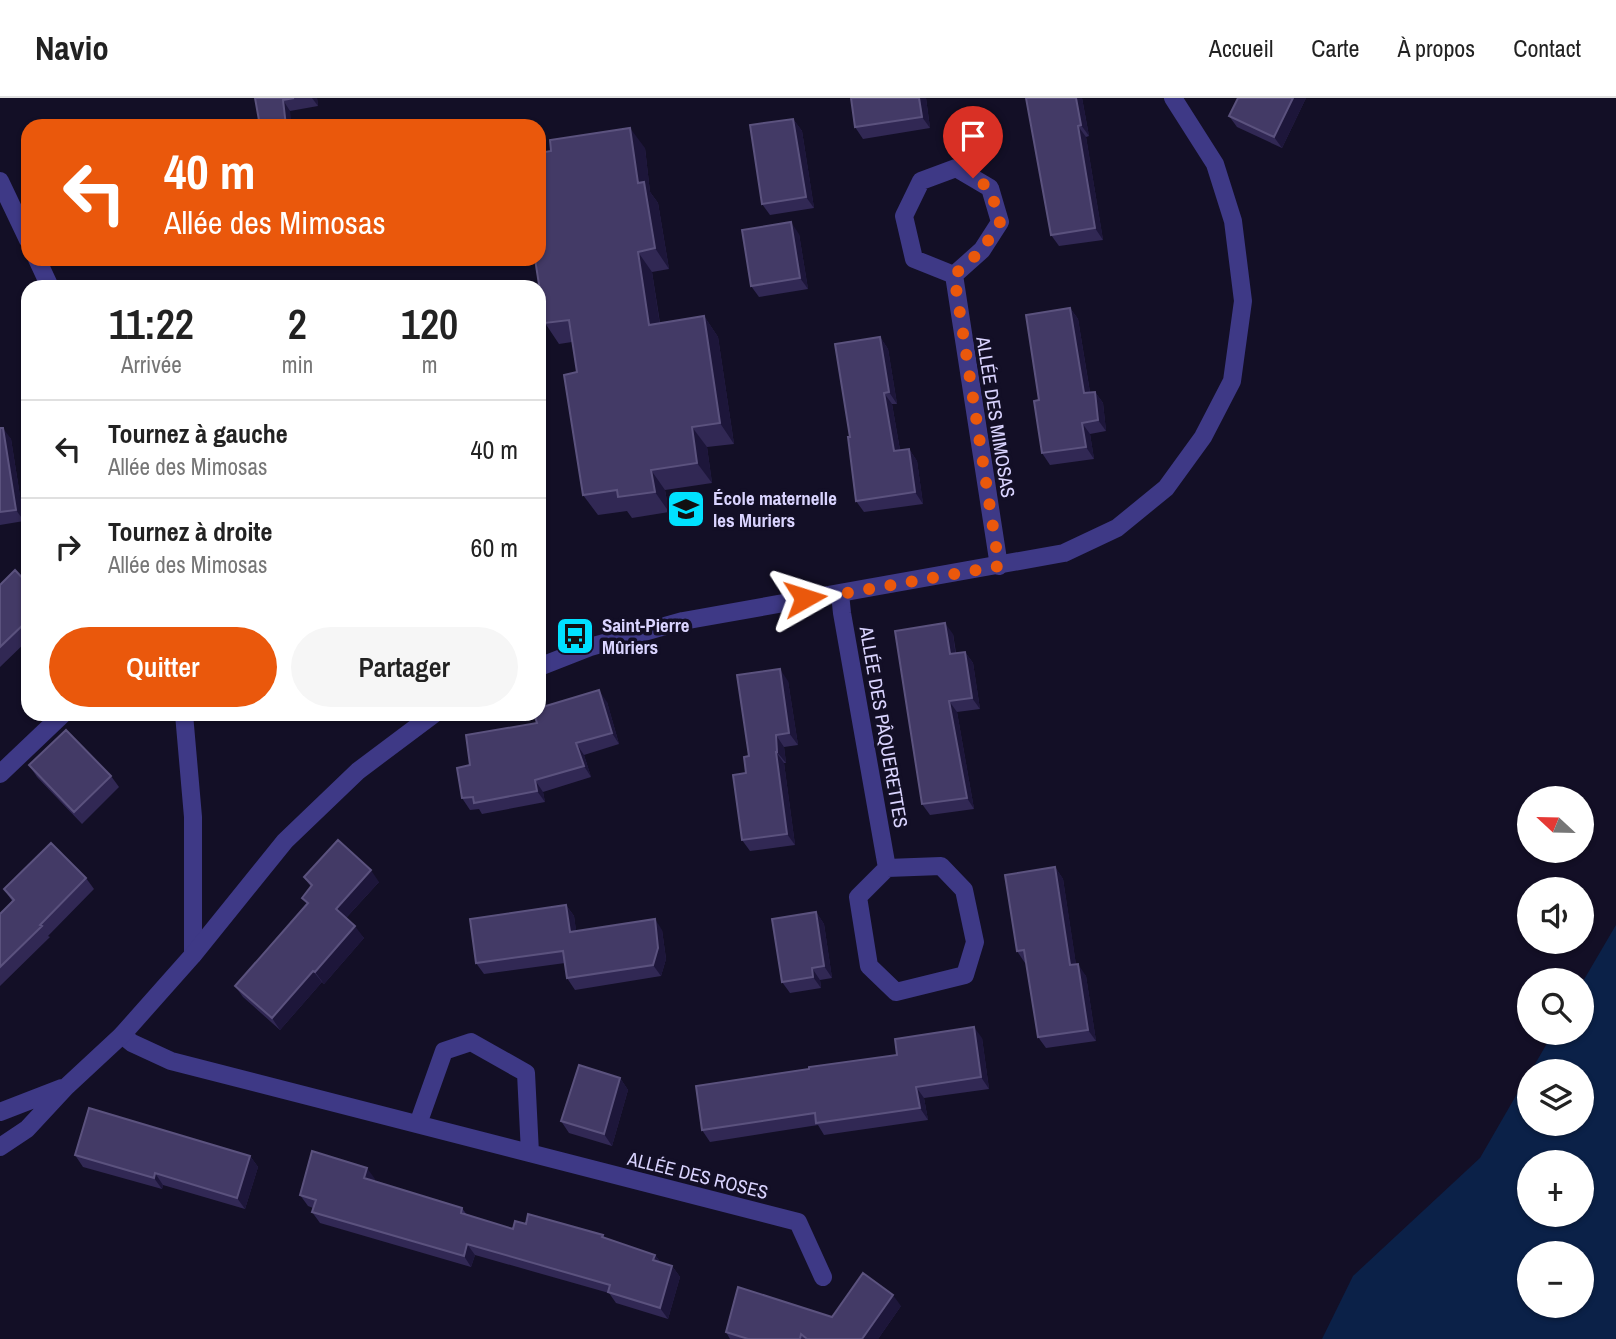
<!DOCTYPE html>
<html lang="fr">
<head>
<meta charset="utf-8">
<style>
  :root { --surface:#fff; --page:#f6f6f6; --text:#222; --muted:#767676; --line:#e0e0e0; --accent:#ea580c }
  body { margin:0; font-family:"Archivo Narrow",sans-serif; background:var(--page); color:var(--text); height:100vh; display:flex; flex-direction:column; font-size:26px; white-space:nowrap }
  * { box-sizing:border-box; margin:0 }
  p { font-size:23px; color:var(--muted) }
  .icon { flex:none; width:38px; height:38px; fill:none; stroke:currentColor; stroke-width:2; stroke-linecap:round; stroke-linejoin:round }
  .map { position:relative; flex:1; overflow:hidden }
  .details { position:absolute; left:21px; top:182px; width:525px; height:441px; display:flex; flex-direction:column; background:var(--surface); border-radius:21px; box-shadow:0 2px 5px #0004 }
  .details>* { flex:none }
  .banner { position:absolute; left:21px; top:21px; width:525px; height:147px; border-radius:21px; box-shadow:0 2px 5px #0004; background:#ea580c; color:#fff; overflow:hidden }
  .needle { width:46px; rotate:292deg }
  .buttons { position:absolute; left:1517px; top:688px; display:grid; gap:14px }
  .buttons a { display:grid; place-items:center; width:77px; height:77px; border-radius:50%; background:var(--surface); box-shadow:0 2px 5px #0004; font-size:35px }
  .pin { position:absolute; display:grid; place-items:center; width:60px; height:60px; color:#fff; margin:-72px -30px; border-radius:50% 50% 50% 0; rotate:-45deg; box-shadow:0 0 7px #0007 }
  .pin .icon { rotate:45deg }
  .me { position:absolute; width:77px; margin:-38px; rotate:84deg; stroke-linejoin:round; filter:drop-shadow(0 0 5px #0008) }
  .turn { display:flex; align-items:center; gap:24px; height:147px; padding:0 28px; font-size:32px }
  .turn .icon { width:91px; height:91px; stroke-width:2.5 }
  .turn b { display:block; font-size:49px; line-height:60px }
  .eta { display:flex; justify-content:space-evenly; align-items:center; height:119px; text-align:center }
  .eta b { font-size:42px; font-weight:600; line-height:49px }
  .action { display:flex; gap:14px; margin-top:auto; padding:14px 28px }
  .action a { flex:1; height:80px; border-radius:42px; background:var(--accent); color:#fff; font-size:28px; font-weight:600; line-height:80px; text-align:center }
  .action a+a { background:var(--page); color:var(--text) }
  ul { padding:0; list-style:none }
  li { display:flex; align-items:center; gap:21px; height:98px; padding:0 28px; border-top:2px solid var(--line) }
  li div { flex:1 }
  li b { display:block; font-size:26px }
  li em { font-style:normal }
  header { display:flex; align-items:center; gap:42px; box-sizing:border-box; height:98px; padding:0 35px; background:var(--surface); border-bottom:2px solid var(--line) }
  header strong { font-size:33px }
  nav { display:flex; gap:38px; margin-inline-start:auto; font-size:24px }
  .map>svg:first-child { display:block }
  .water { fill:#0b2148; fill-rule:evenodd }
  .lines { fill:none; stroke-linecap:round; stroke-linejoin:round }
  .minor { stroke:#3e3986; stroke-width:18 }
  .tertiary { stroke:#3e3986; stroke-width:18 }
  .wall { fill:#312854 }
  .shaded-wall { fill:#1d163a }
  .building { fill:#433a66; stroke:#5b527e; stroke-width:2 }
  .route { stroke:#ea580c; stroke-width:12; stroke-dasharray:0 21.6 }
  .labels { text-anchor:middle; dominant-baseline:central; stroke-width:7; stroke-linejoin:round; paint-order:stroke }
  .street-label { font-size:19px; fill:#dad4ff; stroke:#130f26 }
  .poi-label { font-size:19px; font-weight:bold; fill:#dad4ff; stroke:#130f26; text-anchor:start }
</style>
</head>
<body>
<header>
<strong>Navio</strong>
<nav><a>Accueil</a><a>Carte</a><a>À propos</a><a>Contact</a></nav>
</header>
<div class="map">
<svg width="1616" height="1241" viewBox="0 0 1616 1241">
  <rect width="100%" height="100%" fill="#130f26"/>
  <!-- water -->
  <path class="water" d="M1616 827V1241H1322L1353 1178 1480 1060 1529 975 1530 1026H1582V973H1531L1553 935 1582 934V885ZM1582 1064V1116H1530V1064ZM1582 1155V1208H1530V1155Z"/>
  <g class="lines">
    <!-- minor -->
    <path class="minor" d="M956 70 990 90 1000 124 982 152 954 177 914 161 904 118 921 83Z
      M0 83 28 142
      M37 161 50 189
      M954 177 999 468
      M840 496 842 515 887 770
      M184 616 193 719V857
      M0 676 63 616
      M941 768 964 792 975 844 965 877 896 894 869 868 858 799 887 770Z
      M122 937 132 945 171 963 798 1124 823 1179
      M418 1026 444 953 471 944 526 975 530 1055"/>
    <!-- tertiary -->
    <path class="tertiary" d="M539 569 590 549 683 523 1064 455 1117 430 1166 390 1203 339 1232 283 1243 203 1233 123 1215 66 1173 0
      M0 1014 62 990
      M0 1049 27 1031 66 989 122 937 193 857 285 743 358 673 434 616"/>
  </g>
  <!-- wall -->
  <path class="wall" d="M255 0H317L318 8 290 13Z
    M851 0H926L930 30 863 41 855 29Z
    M1026 0H1082L1089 38 1086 39 1103 142 1059 148 1051 137Z
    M1306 0 1282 50 1237 29 1229 18Z
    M793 21 802 33 814 110 770 117 762 106Z
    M645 50 650 94 658 105 669 171 652 174 660 225 704 218 718 239 734 346 707 349 712 385 665 392 669 414 632 420 627 413 598 417 583 397 577 274 572 244 559 246 545 225Z
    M799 136 808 191 759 199 751 188Z
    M99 161H124L101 164Z
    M1070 210 1078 221 1090 294H1095L1103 305 1106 333 1090 336 1094 361 1050 367 1042 355 1039 302Z
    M880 239 888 251 897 306H892L900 352 909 351 917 363 923 406 864 414 856 403 850 339Z
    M0 330 11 341 24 423 0 427Z
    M28 486V542L0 569V487Z
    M953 536 956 555 965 554 973 565 980 611 957 614 974 711 930 717 922 706Z
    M788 583 798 647 784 649 786 665H784L795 747 750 753 742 742 746 675 749 658Z
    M607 604 619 646 584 657 591 679 543 694 545 704 482 716 479 711 470 712 462 700 470 667 537 625Z
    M29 667 111 678 119 689 82 726 37 679Z
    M1055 769 1063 781 1076 867 1086 878 1096 943 1046 950 1038 939 1026 864 1025 865 1017 853Z
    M304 779 379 784 346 820 364 840 324 886 322 884 280 932 243 899 235 888 307 806 302 800 311 789Z
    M86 780 94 791 48 838 50 839 0 888V816L12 803 4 791Z
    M566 807 574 818 576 833 662 832 666 861 661 878 575 892 567 880 565 865 484 876 476 865Z
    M816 814 824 826 832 880 820 882 821 890 790 895 782 884Z
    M982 940 989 991 924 1000 928 1022 824 1037 818 1027 710 1044 702 1032 809 971 897 957Z
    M620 980 628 992 612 1048 569 1035 561 1023Z
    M75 1057 250 1058 258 1069 245 1111 163 1087 162 1091 83 1069Z
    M375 1081 374 1083 462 1110 467 1117 513 1131 526 1126 603 1137 605 1140 655 1157 661 1165 672 1168 680 1179 668 1221 616 1205 609 1195 475 1157 471 1169 320 1125 312 1114 313 1110 308 1108 300 1097Z
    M901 1208 878 1241H730L726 1234Z"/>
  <!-- shaded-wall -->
  <path class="shaded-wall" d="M312 0H317L318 8Z
    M919 0H926L930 30 922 19Z
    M1076 0H1082L1089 38 1081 27Z
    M1293 0H1306L1282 50 1274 39Z
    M283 2 290 13 292 28H286Z
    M793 21 802 33 814 110 806 99Z
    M1078 28 1086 39 1103 142 1095 130Z
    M630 30 645 50 650 94 658 105 669 171 655 150 638 85Z
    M791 124 799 136 808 191 800 180Z
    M638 154 652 174 663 247 649 227Z
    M1070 210 1078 221 1092 307 1084 295Z
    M704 218 718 239 734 346 720 325Z
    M880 239 888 251 897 306 889 294Z
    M1095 294 1103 305 1106 333 1098 322Z
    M884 295 892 306 902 364 894 353Z
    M1082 325 1090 336 1094 361 1086 349Z
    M692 329 707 349 712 385 697 365Z
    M3 330 11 341 24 423 16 412Z
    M909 351 917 363 923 406 915 394Z
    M651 372 665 392 669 414 655 394Z
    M945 525 953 536 957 567 950 556Z
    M965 554 973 565 980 611 972 600Z
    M780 571 788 583 798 647 789 635Z
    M599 592 607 604 619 646 612 635Z
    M949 603 957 614 974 711 967 700Z
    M776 637 784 649 786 665 777 654Z
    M576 645 584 657 591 679 584 668Z
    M776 654 784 665 795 747 787 736Z
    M535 682 543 694 545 704 537 693Z
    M1055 769 1063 781 1078 879 1070 867Z
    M371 772 379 784 344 822 336 811Z
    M566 807 574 818 578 845 570 834Z
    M816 814 824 826 832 880 824 868Z
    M655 821 662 832 666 861 661 878 653 867Z
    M355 828 364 840 324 886 315 874Z
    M1078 866 1086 878 1096 943 1088 932Z
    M812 870 820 882 821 890 813 879Z
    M313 873 322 884 280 932 272 920Z
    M974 929 982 940 989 991 981 979Z
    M620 980 628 992 612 1048 604 1036Z
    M916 989 924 1000 928 1022 920 1010Z
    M250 1058 258 1069 245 1111 237 1100Z
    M367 1070 375 1081 372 1091 364 1080Z
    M155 1075 163 1087 162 1091 154 1080Z
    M467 1146 475 1157 471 1169 464 1158Z
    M655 1157 663 1168 653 1162Z
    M672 1168 680 1179 668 1221 660 1210Z
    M893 1197 901 1208 878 1241H862Z"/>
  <!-- building -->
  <path class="building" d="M255 0H294L283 2 286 28H260Z
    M851 0H919L922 19 855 29Z
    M1026 0H1076L1081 27 1078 28 1095 130 1051 137Z
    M1238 0H1293L1274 39 1229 18Z
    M793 21 806 99 762 106 750 27Z
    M630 30 638 85 644 84 655 150 638 154 649 227 704 218 720 325 692 329 697 365 651 372 655 394 618 399 617 392 583 397 564 277 577 274 569 222 545 225 535 161H539V55L551 53 550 42Z
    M791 124 800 180 751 188 742 132Z
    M1070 210 1084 295 1095 294 1098 322 1082 325 1086 349 1042 355 1034 303 1039 302 1026 217Z
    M880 239 889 294 884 295 894 353 909 351 915 394 856 403 848 339H850L835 246Z
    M0 330H3L16 412 0 414Z
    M15 472 28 486V522L0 549V487Z
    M945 525 950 556 965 554 972 600 949 603 967 700 922 706 895 533Z
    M780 571 789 635 776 637 777 654H776L787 736 742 742 733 677 746 675 744 659 749 658 737 577Z
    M599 592 612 635 576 645 584 668 535 682 537 693 474 705 473 699 462 700 457 670 470 667 466 637 537 625 534 616H539V610Z
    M66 632 111 678 74 714 29 667Z
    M338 742 371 772 336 811 355 828 315 874 313 873 272 920 235 888 308 805 302 800 312 787 304 779Z
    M51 745 86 780 40 827 42 828 0 869V816L14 802 4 791Z
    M1055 769 1070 867 1078 866 1088 932 1038 939 1024 852 1017 853 1005 777Z
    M566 807 570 834 655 821 658 850 653 867 567 880 563 853 476 865 470 821Z
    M816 814 824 868 812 870 813 879 782 884 772 821Z
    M974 929 981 979 916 989 920 1010 816 1025 815 1015 702 1032 696 988 809 971V969L897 957 895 941Z
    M579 967 620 980 604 1036 561 1023Z
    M89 1010 250 1058 237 1100 155 1075 154 1080 75 1057Z
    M312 1053 367 1070 364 1080 462 1110 461 1115 513 1131 515 1123 526 1126 528 1116 603 1137 602 1139 655 1157 653 1162 672 1168 660 1210 608 1194 610 1187 467 1146 464 1158 312 1114 316 1102 300 1097Z
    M863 1175 893 1197 862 1241H807L801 1236 800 1241H748L726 1234 738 1189 832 1219Z"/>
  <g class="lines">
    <!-- route -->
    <path class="route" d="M805 500 841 496 999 468 954 177 982 152 1000 124 990 90 973 80"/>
  </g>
  <!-- icons -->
  <defs>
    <symbol id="school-square" viewBox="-11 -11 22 22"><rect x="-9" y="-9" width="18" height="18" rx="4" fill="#00e1ff" stroke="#130f26"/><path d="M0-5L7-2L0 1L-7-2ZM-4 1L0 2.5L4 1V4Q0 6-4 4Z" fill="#111"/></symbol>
    <symbol id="bus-square" viewBox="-11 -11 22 22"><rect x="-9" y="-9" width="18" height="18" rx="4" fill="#00e1ff" stroke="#130f26"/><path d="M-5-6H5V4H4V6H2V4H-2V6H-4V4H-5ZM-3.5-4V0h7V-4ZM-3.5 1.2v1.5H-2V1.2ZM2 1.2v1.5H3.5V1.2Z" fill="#111"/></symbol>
  </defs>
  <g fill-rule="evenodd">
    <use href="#school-square" x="664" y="389" width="44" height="44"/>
    <use href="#bus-square" x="553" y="516" width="44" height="44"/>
  </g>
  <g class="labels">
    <!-- street labels -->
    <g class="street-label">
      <text transform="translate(996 319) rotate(81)">ALLÉE DES MIMOSAS</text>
      <text transform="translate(884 629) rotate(80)">ALLÉE DES PÂQUERETTES</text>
      <text transform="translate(698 1077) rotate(14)">ALLÉE DES ROSES</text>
    </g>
    <!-- poi labels -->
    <g class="poi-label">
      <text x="713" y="400">École maternelle<tspan x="713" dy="22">les Muriers</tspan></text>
      <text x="602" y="527">Saint-Pierre<tspan x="602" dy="22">Mûriers</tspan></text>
    </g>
  </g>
</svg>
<div class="buttons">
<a><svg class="needle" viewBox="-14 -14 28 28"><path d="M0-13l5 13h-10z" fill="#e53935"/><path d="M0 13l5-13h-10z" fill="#767676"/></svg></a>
<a><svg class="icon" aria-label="sound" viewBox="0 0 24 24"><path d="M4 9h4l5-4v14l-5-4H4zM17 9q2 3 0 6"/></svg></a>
<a><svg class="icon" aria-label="search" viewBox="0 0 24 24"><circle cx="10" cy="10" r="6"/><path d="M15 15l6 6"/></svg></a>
<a><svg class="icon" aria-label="layers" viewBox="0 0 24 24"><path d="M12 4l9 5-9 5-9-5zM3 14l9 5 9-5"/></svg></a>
<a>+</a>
<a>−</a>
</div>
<div class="pin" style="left:973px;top:80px;background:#d93025"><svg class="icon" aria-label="arrive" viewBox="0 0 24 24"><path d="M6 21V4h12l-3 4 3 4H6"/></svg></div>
<svg class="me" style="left:805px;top:500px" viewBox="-20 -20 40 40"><path d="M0-17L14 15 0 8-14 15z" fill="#ea580c" stroke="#fff" stroke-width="4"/></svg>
<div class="banner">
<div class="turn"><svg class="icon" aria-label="left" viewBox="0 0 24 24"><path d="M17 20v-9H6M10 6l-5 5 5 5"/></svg><div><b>40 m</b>Allée des Mimosas</div></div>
</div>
<section class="details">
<div class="eta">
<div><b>11:22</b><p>Arrivée</p></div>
<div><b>2</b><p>min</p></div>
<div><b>120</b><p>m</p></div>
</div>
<ul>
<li><svg class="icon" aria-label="left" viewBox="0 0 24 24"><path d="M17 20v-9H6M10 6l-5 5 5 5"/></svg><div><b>Tournez à gauche</b><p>Allée des Mimosas</p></div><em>40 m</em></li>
<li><svg class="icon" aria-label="right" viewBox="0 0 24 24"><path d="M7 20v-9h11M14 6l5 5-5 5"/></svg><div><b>Tournez à droite</b><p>Allée des Mimosas</p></div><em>60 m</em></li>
</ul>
<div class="action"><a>Quitter</a><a>Partager</a></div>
</section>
</div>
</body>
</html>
